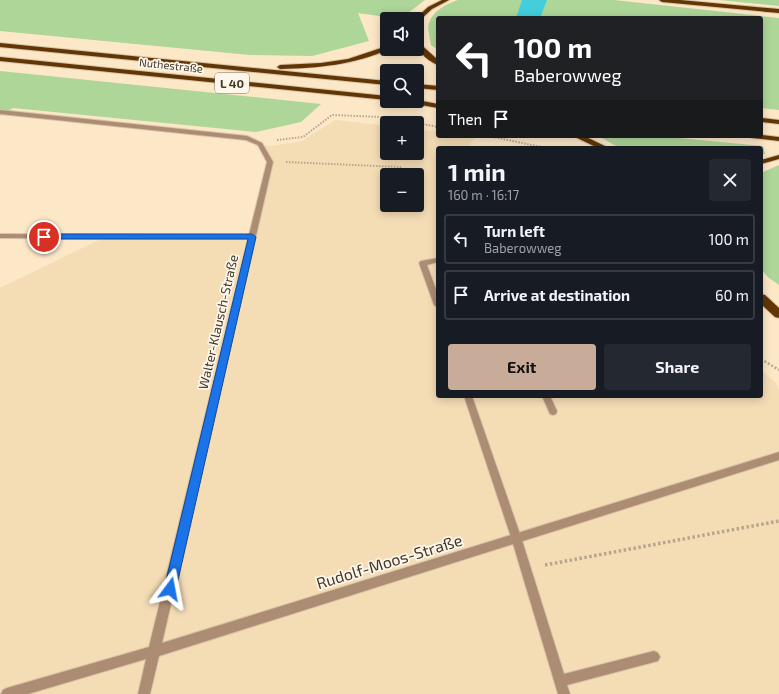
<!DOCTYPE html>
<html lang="en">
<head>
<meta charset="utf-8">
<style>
  :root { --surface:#171b24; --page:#242831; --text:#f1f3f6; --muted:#9ea1a6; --line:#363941; --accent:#c8ab98 }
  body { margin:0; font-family:"Exo 2",sans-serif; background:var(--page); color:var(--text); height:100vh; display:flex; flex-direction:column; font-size:15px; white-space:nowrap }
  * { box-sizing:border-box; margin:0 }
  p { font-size:13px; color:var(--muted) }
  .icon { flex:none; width:22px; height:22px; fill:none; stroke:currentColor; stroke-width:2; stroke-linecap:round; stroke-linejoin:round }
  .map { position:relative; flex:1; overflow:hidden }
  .details { position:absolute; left:436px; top:146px; width:327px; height:252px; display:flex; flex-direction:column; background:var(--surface); border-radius:4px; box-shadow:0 2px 10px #0003 }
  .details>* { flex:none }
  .top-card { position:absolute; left:436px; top:16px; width:327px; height:122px; border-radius:4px; box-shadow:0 2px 10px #0003; background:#202124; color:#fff; overflow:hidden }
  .controls { position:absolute; left:380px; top:12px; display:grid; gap:8px }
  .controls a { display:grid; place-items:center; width:44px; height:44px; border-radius:4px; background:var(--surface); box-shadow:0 2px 10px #0003; font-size:20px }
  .pin { position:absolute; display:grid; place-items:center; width:34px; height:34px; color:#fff; margin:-17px; border:2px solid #fff; border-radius:50%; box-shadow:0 1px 4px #0007 }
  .me { position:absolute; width:44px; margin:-22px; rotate:13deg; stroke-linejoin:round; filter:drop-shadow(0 0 3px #0008) }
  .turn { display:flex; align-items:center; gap:14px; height:84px; padding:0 12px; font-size:18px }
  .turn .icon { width:52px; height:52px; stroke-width:2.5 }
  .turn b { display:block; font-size:28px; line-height:34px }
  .then { display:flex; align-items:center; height:38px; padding:0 12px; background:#0003; gap:8px; font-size:15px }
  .round { display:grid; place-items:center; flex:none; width:42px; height:42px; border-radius:4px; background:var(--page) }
  .headline { display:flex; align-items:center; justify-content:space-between; height:68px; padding:0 12px }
  h1 { font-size:24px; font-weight:700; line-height:30px }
  .button { display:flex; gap:8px; margin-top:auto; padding:8px 12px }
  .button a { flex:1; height:46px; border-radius:4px; background:var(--accent); color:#111; font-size:16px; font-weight:700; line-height:46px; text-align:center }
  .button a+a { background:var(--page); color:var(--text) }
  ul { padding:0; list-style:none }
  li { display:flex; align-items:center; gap:12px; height:50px; margin:0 8px 6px; padding:0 4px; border:2px solid var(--line); border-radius:4px }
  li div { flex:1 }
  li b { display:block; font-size:15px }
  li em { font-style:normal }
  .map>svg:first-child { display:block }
  .built { fill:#f4dcb5; fill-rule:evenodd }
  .green { fill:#aed698 }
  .water { fill:#42cedb }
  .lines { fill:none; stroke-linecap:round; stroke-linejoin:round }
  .service-casing { stroke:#d6c4a8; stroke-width:2 }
  .minor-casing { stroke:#d6c4a8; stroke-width:2 }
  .trunk-casing { stroke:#d6c4a8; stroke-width:2 }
  .path-far2 { stroke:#b6a68d; stroke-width:2; stroke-dasharray:1.5 1.5; stroke-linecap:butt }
  .path-far1 { stroke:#b6a68d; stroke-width:2.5; stroke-dasharray:2 2; stroke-linecap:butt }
  .path { stroke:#b6a68d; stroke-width:3.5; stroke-dasharray:2.5 2.5; stroke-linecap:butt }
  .service { fill:#ac8c73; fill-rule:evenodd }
  .minor { fill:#ac8c73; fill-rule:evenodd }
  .trunk { fill:#623504; fill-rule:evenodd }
  .route { fill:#1a73e8; stroke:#114b97 }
  .labels { text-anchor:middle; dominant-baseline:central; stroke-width:3.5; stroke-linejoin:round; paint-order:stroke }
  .far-street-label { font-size:11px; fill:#40382b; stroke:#fef6e9 }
  .shield { fill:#fef6e9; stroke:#797164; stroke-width:1 }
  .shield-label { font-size:12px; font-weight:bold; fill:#40382b }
  .street-label { font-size:13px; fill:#40382b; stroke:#fef6e9 }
  .near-street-label { font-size:16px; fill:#40382b; stroke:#fef6e9 }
</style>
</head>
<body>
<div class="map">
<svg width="779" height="694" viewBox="0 0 779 694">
  <rect width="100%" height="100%" fill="#fce7c7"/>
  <!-- built -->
  <path class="built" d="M335 120 387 126V153H417V129L438 132V136H476L467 148H438V396H761V370L775 382 779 390V694H0V288L103 238 252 237 270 162 267 155 255 145 272 146 302 141ZM387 175H417V205H387Z"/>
  <!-- green -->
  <path class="green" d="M0 0H425L400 19 358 13 369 41 312 56 250 55 0 31Z
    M458 0H614L779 18V110L761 108V18H438V50L431 45C430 39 427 28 429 23 433 10 447 4 458 0Z
    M719 0H779V6Z
    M0 71 321 104 301 122 256 132 13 108 0 116Z
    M598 136H658L763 146 765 154 761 155V148H620Z
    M779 165V285L769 278 761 269V173Z"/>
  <!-- water -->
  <path class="water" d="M522 0H547L540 18H516Z"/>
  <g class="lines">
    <defs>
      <path id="service" d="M438 258V262L427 265 438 295V308L434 305 419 263 421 261Z
        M464 396H472L521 537 564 674 654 651 658 653 660 657 658 661 567 685 570 694H558L511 537Z
        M542 396H550L557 411 556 414 553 415 550 414Z"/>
      <path id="minor" d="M0 110 247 136 262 143 273 162 162 643 779 452V460L159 656 150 694H138L146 659 28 694H1L3 690 7 688 149 647 248 239 0 238V234L249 235 267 162 258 145 246 140 0 114Z"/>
      <path id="trunk" d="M442 0H449L432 9 419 21 417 22V19H415L428 7Z
        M659 0H680L779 9V13L662 2Z
        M417 41 438 60V65C428 61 417 52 417 41Z
        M0 43 387 81V85L0 47Z
        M387 46V49H389C354 65 318 68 280 69L277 67 280 65 321 63 348 59Z
        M0 57 387 96V100L0 61Z
        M417 84 438 86V90L417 88Z
        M417 100 438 104V108L410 103 409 101H417Z
        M761 118 779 120V124L761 122Z
        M761 135 779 137V141L752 138 748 136H761Z
        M573 136H584L609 148H598Z
        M779 155V159L761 164V160Z
        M761 294 765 295 779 308V318L775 317 761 304Z"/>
    </defs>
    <!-- service casing -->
    <use href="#service" class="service-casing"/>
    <!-- minor casing -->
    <use href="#minor" class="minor-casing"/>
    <!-- trunk casing -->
    <use href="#trunk" class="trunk-casing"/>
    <!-- path-far2 -->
    <path class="path-far2" d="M417 123 438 127
      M489 136 546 148
      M277 140 303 137 332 115 382 117 415 123
      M286 162 400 167 411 175
      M417 179 424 184"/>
    <!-- path-far1 -->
    <path class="path-far1" d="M761 359 779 370"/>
    <!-- path -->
    <path class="path" d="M545 565 779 521"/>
    <!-- service -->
    <use href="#service" class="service"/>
    <!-- minor -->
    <use href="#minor" class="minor"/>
    <!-- trunk -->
    <use href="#trunk" class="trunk"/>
  </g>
  <!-- route -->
  <path class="route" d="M44 234H252L256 237 176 589 174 594 170 595 165 594 164 589 248 239H42L40 237Z"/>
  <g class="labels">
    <!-- far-street labels -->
    <g class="far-street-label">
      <text transform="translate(171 65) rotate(6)">Nuthestraße</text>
    </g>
    <!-- shield labels -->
    <rect class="shield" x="215" y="73" width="34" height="20" rx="3"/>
    <g class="shield-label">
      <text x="232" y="83">L 40</text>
    </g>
    <!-- street labels -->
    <g class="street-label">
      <text transform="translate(218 322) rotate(-77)">Walter-Klausch-Straße</text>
    </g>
    <!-- near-street labels -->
    <g class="near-street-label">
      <text transform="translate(389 561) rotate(-17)">Rudolf-Moos-Straße</text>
    </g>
  </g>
</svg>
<div class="controls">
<a><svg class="icon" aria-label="sound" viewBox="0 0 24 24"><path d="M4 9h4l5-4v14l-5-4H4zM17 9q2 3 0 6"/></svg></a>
<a><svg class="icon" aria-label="search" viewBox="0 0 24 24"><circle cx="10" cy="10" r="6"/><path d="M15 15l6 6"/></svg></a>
<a>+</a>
<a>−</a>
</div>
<div class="pin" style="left:44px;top:237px;background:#d93025"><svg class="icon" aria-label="arrive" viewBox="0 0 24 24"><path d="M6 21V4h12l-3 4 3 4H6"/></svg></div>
<svg class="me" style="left:170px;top:589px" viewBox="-20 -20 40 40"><path d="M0-17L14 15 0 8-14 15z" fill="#1a73e8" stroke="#fff" stroke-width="4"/></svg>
<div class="top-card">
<div class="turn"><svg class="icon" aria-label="left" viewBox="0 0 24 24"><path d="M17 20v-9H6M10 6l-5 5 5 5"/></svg><div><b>100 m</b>Baberowweg</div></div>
<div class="then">Then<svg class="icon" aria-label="arrive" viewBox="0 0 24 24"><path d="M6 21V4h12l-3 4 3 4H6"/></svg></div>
</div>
<section class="details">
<div class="headline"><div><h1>1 min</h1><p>160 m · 16:17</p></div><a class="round"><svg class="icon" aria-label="close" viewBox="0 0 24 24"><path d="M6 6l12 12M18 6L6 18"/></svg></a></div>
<ul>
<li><svg class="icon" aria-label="left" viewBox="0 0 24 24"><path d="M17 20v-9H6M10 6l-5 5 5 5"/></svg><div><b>Turn left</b><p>Baberowweg</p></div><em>100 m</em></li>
<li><svg class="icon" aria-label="arrive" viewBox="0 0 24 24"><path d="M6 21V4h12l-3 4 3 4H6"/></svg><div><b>Arrive at destination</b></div><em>60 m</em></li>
</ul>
<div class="button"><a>Exit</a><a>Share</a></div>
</section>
</div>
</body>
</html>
